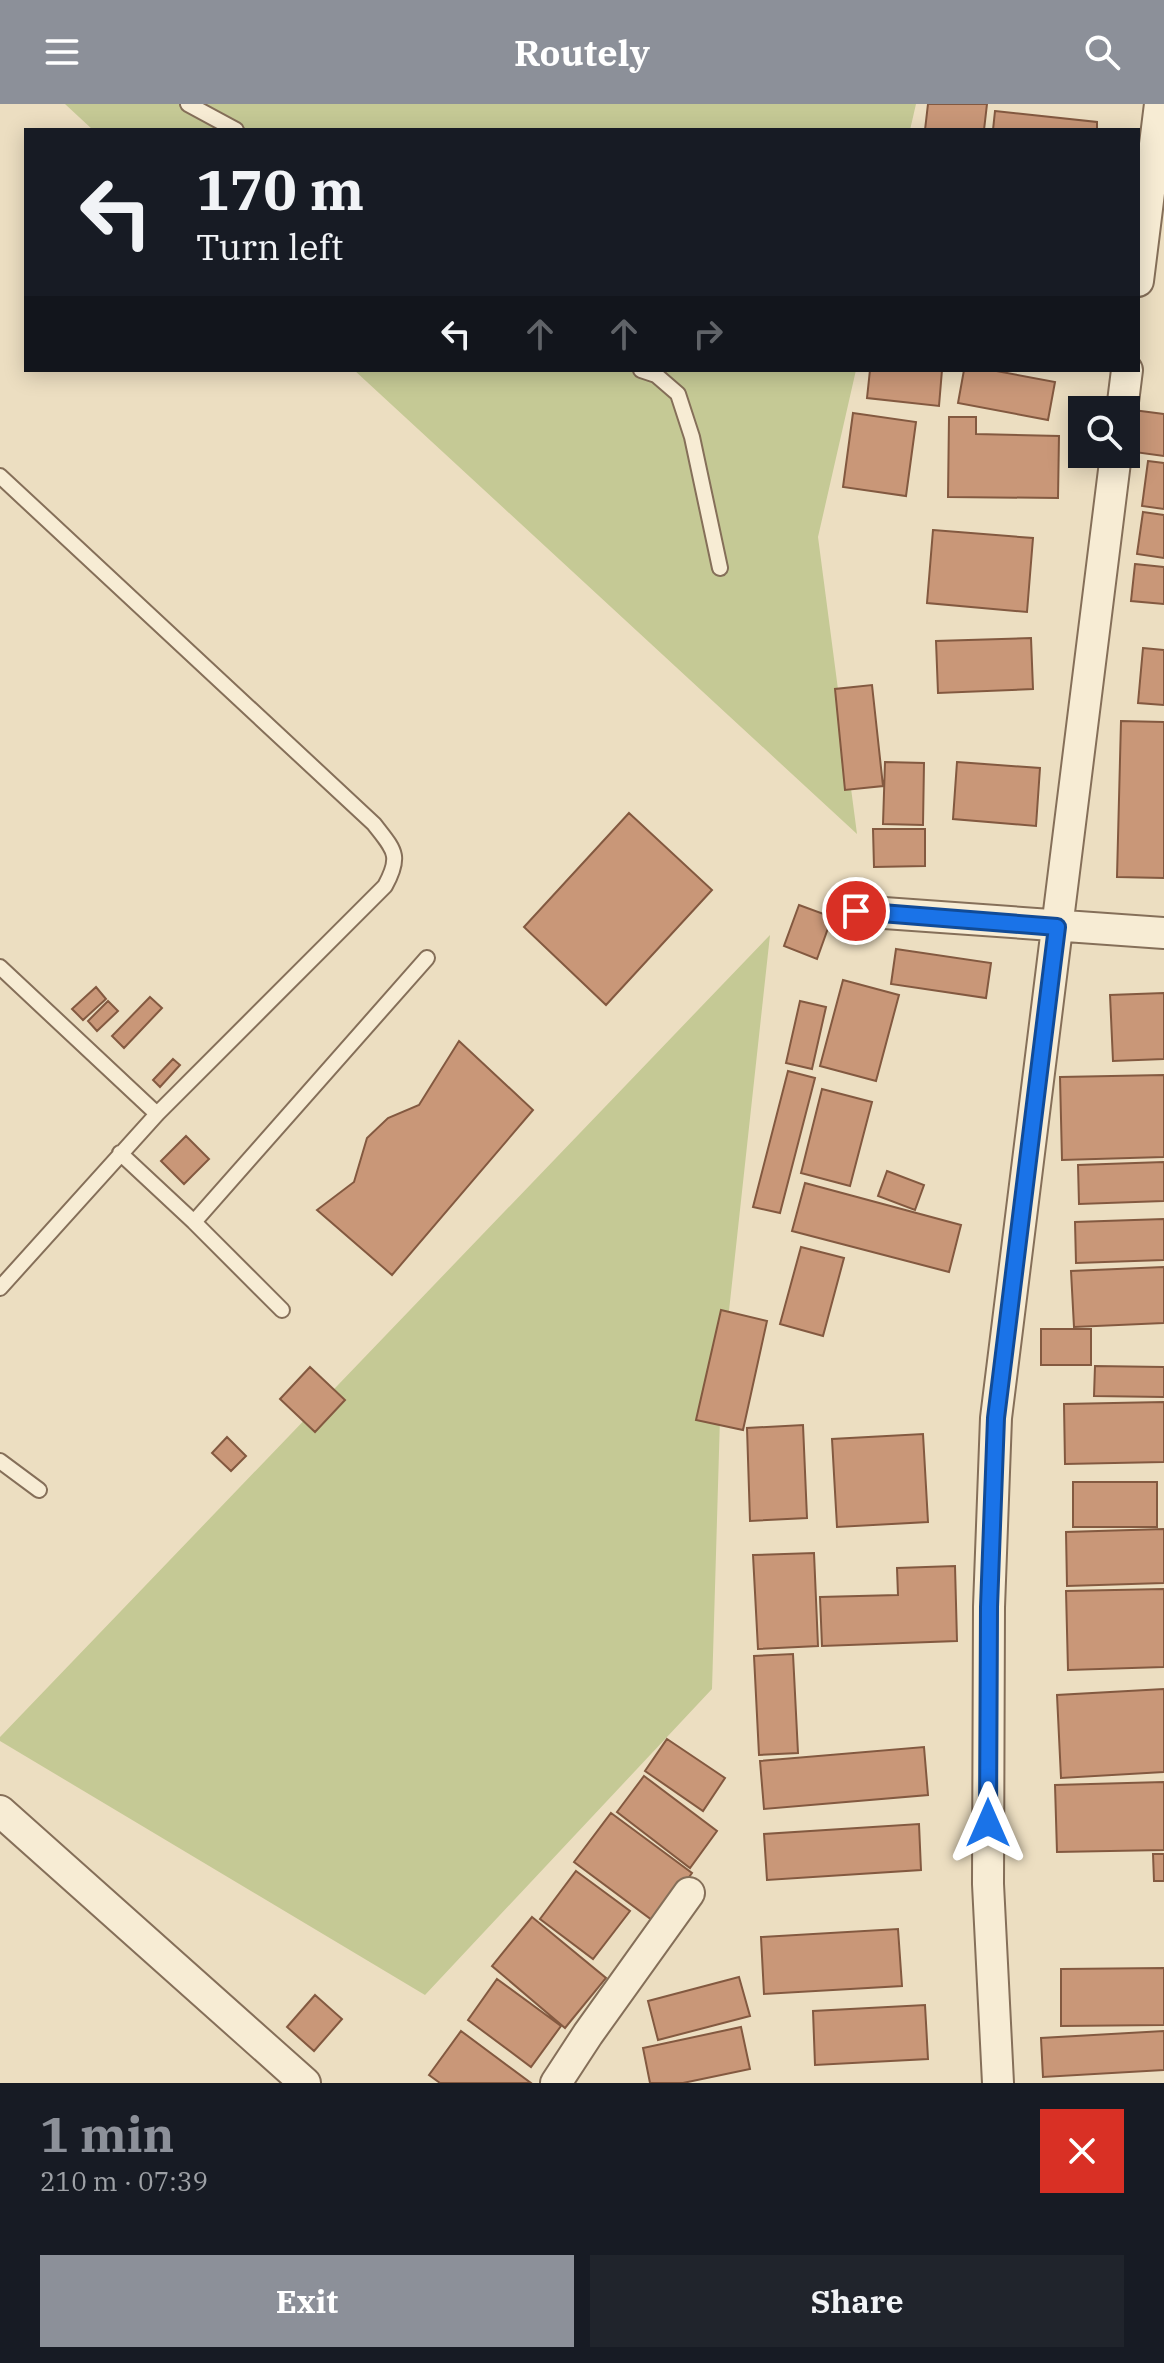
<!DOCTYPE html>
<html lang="en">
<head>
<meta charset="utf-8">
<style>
  :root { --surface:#171b24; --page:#20242c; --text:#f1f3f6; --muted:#9ea1a6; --accent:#8c9099 }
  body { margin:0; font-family:"IBM Plex Serif",serif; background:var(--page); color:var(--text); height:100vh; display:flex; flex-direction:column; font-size:30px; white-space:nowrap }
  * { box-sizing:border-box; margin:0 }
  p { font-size:26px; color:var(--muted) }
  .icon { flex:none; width:44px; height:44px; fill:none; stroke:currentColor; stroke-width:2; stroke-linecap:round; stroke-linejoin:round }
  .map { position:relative; height:1979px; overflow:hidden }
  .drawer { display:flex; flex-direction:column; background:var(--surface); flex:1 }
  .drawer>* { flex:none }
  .guide { position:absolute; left:24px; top:24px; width:1116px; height:244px; border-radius:0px; box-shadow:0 4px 20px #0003; background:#171b24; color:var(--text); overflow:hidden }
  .controls { position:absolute; left:1068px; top:292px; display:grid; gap:16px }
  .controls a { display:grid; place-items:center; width:72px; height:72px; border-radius:0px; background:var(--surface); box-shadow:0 4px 20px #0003; font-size:40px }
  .pin { position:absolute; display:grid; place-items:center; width:68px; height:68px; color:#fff; margin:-34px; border:4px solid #fff; border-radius:50%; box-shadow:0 2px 8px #0007 }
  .me { position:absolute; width:88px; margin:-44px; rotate:0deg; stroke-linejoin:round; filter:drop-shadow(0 0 6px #0008) }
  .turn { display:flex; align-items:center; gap:28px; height:168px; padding:0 40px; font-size:36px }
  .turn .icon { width:104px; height:104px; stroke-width:2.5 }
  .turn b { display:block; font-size:56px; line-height:68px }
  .lanes { display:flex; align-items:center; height:76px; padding:0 40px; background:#0003; justify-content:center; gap:40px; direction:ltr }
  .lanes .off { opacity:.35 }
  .round { display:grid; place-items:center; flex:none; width:84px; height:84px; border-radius:0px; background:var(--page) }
  .summary { display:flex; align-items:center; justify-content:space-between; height:136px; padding:0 40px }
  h1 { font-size:48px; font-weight:700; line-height:60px; color:var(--accent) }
  .button { display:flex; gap:16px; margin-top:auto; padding:16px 40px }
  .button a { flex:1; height:92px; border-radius:0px; background:var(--accent); color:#fff; font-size:32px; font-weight:700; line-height:92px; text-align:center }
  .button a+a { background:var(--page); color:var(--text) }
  header { display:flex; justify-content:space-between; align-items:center; height:104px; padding:0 40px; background:var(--accent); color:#fff; font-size:36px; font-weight:700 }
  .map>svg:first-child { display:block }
  .green { fill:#c5c995 }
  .building { fill:#c99778; stroke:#835940; stroke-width:2 }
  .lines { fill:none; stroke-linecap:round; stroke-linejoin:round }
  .service-casing { stroke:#856f59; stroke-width:18 }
  .minor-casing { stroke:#856f59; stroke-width:34 }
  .service { stroke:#f7ecd4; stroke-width:14 }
  .minor { stroke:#f7ecd4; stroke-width:30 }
  .route-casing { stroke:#114b97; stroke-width:20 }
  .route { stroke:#1a73e8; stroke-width:14 }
</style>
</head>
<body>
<header><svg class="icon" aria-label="menu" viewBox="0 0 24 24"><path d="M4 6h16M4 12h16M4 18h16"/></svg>Routely<svg class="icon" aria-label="search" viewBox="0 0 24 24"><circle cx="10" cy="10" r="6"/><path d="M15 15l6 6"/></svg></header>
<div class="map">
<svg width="1164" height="1979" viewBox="0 0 1164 1979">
  <rect width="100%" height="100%" fill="#ecdec1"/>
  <!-- green -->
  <path class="green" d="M65 0H916L910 26H93Z
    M354 266H856L818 433 857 730Z
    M770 831 721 1280 712 1585 425 1891 0 1637V1633Z"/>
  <!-- building -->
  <path class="building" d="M928 0H987L984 26H925Z
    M995 7 1097 18V26H993Z
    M870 266H942L939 302 867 294Z
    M964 266H991L1055 278 1048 316 958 299Z
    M1133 306 1164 310V352L1127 347Z
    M853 309 916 318 906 392 843 383Z
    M949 313H976V330L1059 332 1058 394 948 393Z
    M1148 357 1164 359V405L1142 402Z
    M1143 408 1164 411V454L1137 450Z
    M933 426 1033 434 1027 508 927 499Z
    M1135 460 1164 463V500L1131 497Z
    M1031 534 1033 585 938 589 936 537Z
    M1143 544 1164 546V601L1138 599Z
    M872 581 883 682 845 686 835 585Z
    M1121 617 1164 618V774L1117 773Z
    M885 658 924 659 923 721 883 720Z
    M957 658 1040 664 1036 722 953 715Z
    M629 709 712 786 606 901 524 823Z
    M873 725H925V762L874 763Z
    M799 801 832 813 817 855 784 842Z
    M896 845 991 859 986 894 891 880Z
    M843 876 899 891 876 977 820 962Z
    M96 883 106 895 83 916 72 905Z
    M1164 889V955L1113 957 1110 891Z
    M150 893 162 904 124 944 112 932Z
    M108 897 118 907 97 927 88 917Z
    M800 897 826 903 812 965 786 959Z
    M459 937 533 1006 392 1171 317 1106 354 1078 367 1034 388 1014 419 1001Z
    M173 955 180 961 160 983 153 976Z
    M788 967 815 974 780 1109 753 1103Z
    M1164 971V1053L1062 1056 1060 973Z
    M822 985 872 998 850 1082 801 1069Z
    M186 1032 209 1055 184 1080 161 1057Z
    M1164 1058V1097L1079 1100 1078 1061Z
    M887 1067 924 1081 915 1106 878 1092Z
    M805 1079 961 1121 949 1168 792 1127Z
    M1164 1115V1156L1076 1159 1075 1118Z
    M801 1143 844 1154 823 1232 780 1220Z
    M1164 1163V1219L1074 1223 1071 1167Z
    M721 1206 767 1217 743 1326 696 1316Z
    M1041 1225H1091V1261H1041Z
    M1095 1262 1164 1263V1293L1094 1292Z
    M310 1263 345 1296 315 1328 280 1295Z
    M1164 1298V1358L1065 1360 1064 1300Z
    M803 1321 807 1414 750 1417 747 1324Z
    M923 1330 928 1418 837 1423 832 1335Z
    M227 1333 246 1352 231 1367 212 1349Z
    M1073 1378H1157V1423H1073Z
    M1164 1425V1479L1067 1482 1066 1428Z
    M814 1449 818 1542 758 1545 753 1451Z
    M955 1462 957 1537 822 1542 820 1493 898 1491 897 1464Z
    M1164 1485V1563L1068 1566 1066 1487Z
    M793 1550 798 1649 759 1651 754 1552Z
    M1164 1585V1668L1061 1674 1057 1591Z
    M667 1635 725 1674 703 1707 645 1667Z
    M924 1643 928 1691 764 1705 760 1657Z
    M644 1672 717 1727 690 1764 617 1708Z
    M1164 1678V1746L1057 1748 1055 1681Z
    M611 1709 692 1769 656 1819 574 1758Z
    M919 1720 921 1766 767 1776 764 1730Z
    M1153 1750H1164V1777H1154Z
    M576 1767 630 1807 593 1855 540 1815Z
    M532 1813 606 1874 565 1924 492 1862Z
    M898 1825 902 1882 764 1890 761 1833Z
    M1164 1864V1921L1061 1922V1865Z
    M739 1873 750 1912 658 1936 648 1897Z
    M497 1875 561 1922 531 1963 468 1916Z
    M315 1891 342 1915 314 1947 287 1923Z
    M925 1901 928 1955 815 1961 813 1907Z
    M741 1923 750 1965 683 1979H650L643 1944Z
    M461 1927 531 1979H440L429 1971Z
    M1164 1927V1966L1043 1973 1041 1934Z"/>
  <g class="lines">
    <defs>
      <path id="service" d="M188 0 236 26
        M641 266 656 271 678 290 692 333 720 464
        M0 372 374 720C394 746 402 751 385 782L157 1010 0 1184
        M0 863 157 1010
        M120 1049 194 1118 282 1206
        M194 1118 427 854
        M0 1357 39 1386"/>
      <path id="minor" d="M1138 177 1160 0
        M1122 306 1127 266
        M856 807 1164 829
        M0 1707 305 1979
        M556 1979 588 1930 689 1789
        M998 1979 988 1780 989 1503 996 1314 1116 350"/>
    </defs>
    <!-- service casing -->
    <use href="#service" class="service-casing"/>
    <!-- minor casing -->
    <use href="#minor" class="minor-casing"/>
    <!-- service -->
    <use href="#service" class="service"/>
    <!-- minor -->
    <use href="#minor" class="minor"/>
  </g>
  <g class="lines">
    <defs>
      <path id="route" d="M856 807 1057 823 996 1314 989 1503 988 1719"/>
    </defs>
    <!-- route casing -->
    <use href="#route" class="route-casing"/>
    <!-- route -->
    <use href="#route" class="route"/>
  </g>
</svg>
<div class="controls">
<a><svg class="icon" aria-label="search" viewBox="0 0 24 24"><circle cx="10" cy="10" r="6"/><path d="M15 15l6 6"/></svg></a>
</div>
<div class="pin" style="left:856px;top:807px;background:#d93025"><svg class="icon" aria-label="arrive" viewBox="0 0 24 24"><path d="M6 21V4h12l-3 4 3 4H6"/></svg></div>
<svg class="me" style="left:988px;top:1719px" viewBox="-20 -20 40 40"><path d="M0-17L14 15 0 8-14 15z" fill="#1a73e8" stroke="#fff" stroke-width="4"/></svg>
<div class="guide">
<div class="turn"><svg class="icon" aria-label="left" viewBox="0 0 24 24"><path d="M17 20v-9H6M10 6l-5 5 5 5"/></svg><div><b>170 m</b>Turn left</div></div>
<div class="lanes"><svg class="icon" aria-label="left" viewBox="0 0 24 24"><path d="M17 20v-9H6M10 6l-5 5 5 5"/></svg><svg class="icon off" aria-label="ahead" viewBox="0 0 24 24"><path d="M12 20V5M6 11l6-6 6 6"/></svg><svg class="icon off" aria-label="ahead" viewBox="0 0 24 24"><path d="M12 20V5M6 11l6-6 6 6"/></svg><svg class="icon off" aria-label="right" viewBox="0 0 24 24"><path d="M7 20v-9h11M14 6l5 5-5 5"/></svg></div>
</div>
</div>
<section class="drawer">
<div class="summary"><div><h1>1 min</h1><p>210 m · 07:39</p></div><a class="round" style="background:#d93025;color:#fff"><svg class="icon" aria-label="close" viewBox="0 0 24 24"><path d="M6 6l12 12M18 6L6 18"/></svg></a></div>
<div class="button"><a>Exit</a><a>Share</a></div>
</section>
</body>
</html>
